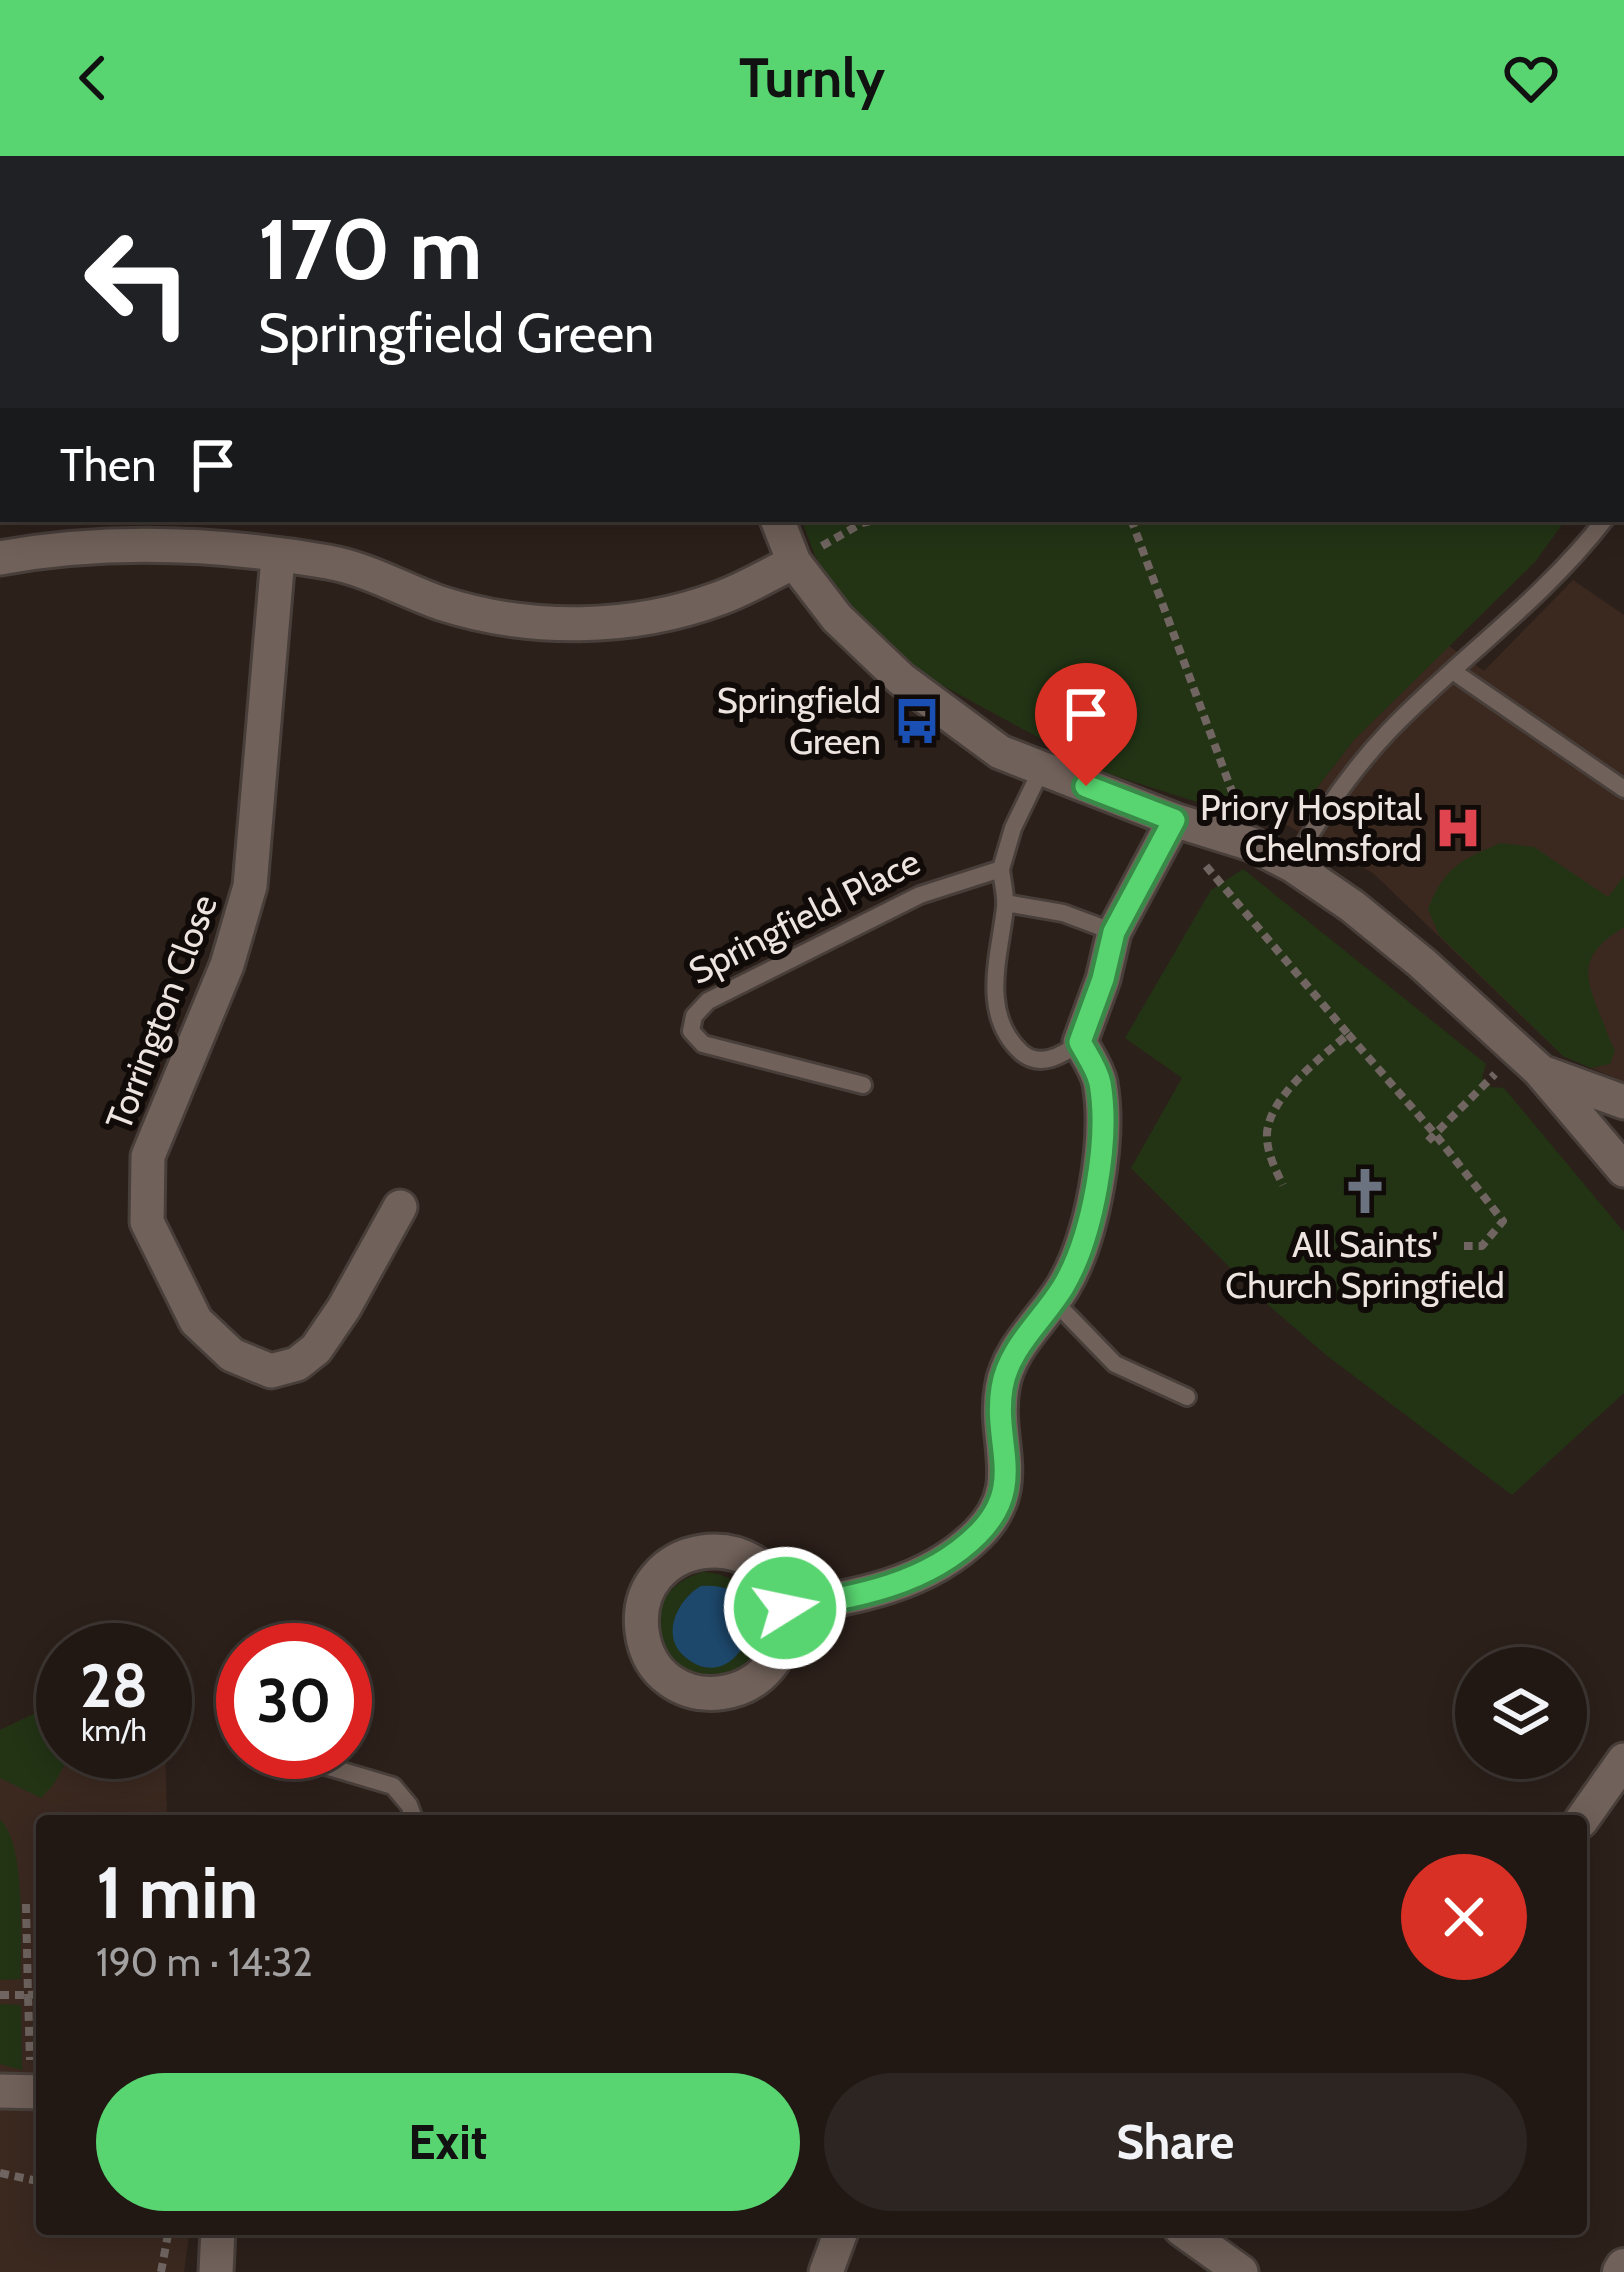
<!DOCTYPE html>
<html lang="en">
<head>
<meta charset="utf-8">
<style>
  :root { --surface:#211814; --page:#2d2522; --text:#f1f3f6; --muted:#a2a0a0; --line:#3e3734; --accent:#58d570 }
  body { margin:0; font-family:Cabin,sans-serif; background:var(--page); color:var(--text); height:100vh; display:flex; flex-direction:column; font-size:45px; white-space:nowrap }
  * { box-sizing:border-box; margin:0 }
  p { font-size:39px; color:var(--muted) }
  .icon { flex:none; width:66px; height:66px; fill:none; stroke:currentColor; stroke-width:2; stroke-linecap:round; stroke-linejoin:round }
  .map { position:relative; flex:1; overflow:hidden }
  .sheet { position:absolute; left:36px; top:1659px; width:1551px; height:420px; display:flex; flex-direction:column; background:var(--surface); border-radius:12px; box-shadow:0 6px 30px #0003,0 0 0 3px var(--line) }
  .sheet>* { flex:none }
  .guide { position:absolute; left:0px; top:0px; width:1626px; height:366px; box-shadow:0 6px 30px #0003,0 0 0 3px var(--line); background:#202124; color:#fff; overflow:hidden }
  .controls { position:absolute; left:1455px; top:1491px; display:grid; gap:24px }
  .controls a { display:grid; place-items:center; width:132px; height:132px; border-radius:50%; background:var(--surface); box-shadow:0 6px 30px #0003,0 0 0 3px var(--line); font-size:60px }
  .speed { position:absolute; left:36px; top:1467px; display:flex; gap:24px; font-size:60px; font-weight:700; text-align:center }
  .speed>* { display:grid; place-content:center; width:156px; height:156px; border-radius:50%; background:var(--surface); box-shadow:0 6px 30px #0003,0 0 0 3px var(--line); line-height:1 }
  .speed small { font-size:30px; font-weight:400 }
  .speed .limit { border:18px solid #d22; background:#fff; color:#111 }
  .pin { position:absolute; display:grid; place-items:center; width:102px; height:102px; color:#fff; margin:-123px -51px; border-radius:50% 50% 50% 0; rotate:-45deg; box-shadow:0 0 12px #0007 }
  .pin .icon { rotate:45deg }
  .me { position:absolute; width:132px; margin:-66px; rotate:80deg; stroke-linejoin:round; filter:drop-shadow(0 0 9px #0008) }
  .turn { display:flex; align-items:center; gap:42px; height:252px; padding:0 60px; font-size:54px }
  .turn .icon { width:156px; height:156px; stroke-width:2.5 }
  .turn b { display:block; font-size:84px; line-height:102px }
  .then { display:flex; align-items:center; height:114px; padding:0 60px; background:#0003; gap:24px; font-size:45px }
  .round { display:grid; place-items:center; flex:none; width:126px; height:126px; border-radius:63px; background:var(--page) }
  .overview { display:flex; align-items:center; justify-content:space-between; height:204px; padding:0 60px }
  h1 { font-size:72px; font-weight:700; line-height:90px }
  .button { display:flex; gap:24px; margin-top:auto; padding:24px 60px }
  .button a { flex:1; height:138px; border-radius:72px; background:var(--accent); color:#111; font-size:48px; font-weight:700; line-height:138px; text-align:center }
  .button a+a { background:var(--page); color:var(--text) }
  header { display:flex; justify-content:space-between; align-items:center; height:156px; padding:0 60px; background:var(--accent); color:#111; font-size:54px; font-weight:700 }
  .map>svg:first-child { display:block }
  .built { fill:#3b2920 }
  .green { fill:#233415 }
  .water { fill:#1d486c }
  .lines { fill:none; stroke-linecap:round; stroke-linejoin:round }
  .service-casing { stroke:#483e3a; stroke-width:22 }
  .minor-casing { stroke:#483e3a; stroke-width:39 }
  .tertiary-casing { stroke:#483e3a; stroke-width:42 }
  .path { stroke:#706560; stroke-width:8; stroke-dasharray:9 6; stroke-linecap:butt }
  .service { stroke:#70615a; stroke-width:16 }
  .minor { stroke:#70615a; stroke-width:33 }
  .tertiary { stroke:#70615a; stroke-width:36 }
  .route-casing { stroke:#398a49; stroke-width:30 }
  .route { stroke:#58d570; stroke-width:21 }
  .labels { text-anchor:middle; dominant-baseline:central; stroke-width:12; stroke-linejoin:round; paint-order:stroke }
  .poi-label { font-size:36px; fill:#ede4e0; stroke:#100b08; text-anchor:end }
  .street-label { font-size:36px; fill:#ede4e0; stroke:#100b08 }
</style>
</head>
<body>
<header><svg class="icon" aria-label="back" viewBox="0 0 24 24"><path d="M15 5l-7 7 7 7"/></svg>Turnly<svg class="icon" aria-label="heart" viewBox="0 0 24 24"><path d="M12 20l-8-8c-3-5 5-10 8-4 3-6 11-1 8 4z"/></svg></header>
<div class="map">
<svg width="1624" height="2116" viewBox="0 0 1624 2116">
  <rect width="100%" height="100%" fill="#2c201a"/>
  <!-- built -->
  <path class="built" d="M1573 424 1624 459V926L1563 900 1373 717 1274 662 1307 645 1353 585 1449 490 1484 515Z
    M63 1544V1596H165V1584L167 1665H42V2073H193L189 2079 184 2116H0V1574Z"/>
  <!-- green -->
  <path class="green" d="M872 0H1612L1617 3H871Z
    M801 363H1566L1535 406 1353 585 1307 645 1274 662 1253 664 1100 615 918 516 848 451 815 400Z
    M1501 687 1534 691 1608 741 1624 720V771C1581 798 1582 816 1600 859 1606 871 1608 882 1615 894L1610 908 1591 912 1563 900 1439 779 1428 753C1445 711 1460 704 1501 687Z
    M1243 713 1486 908 1482 922 1491 931 1504 932 1624 1076V1237L1512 1339 1326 1199 1259 1141 1131 1012 1182 922 1125 882 1211 734Z
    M703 1416C738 1418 771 1443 762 1483 757 1503 744 1515 725 1520 655 1539 624 1439 703 1416Z
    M63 1544V1596H72L53 1629 41 1642 0 1622V1574Z
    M0 1663C27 1690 20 1784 21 1823L0 1824Z
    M0 1848 21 1849 22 1914 0 1908Z"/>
  <!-- water -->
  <path class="water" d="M701 1430C792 1424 739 1550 684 1500 660 1479 678 1443 701 1430Z"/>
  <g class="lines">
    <defs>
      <path id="service" d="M1623 338 1624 337
        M1454 516 1624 633
        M1292 709C1319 662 1352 614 1389 575 1459 502 1543 444 1605 363
        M1001 713C1002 725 1006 738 1005 751 1000 799 979 857 1021 896 1040 913 1063 899 1080 886
        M1005 747 1063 757 1114 776
        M863 929 703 888 691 875 694 860 708 845 920 739 1001 713 1013 672 1042 612
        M1053 1144 1115 1208 1187 1241
        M302 1603 393 1630 409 1649 415 1665"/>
      <path id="minor" d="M225 3 226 0
        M848 3 849 0
        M777 363 794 406 837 462 901 523 1000 596 1174 664 1251 688 1292 709 1352 750 1422 807 1539 914 1624 1014
        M278 401 250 730 227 809 148 1000 147 1066 196 1165 232 1199 271 1215 297 1208 316 1193 344 1152 400 1051
        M0 402C110 382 219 387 328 406 368 413 403 434 440 447 529 476 632 475 720 442 745 433 770 418 794 406
        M1547 918 1624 946
        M785 1452C764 1363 631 1384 642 1475 654 1569 795 1553 785 1452 854 1441 926 1430 978 1378 1026 1330 993 1288 1002 1232 1008 1192 1043 1164 1063 1131 1093 1081 1110 984 1100 927 1097 913 1087 899 1080 886L1103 823 1114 776 1174 664
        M1581 1665 1624 1604
        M0 1935 42 1936
        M1181 2073 1241 2116
        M216 2116 218 2073
        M826 2116 842 2073"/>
      <path id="tertiary" d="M1621 2116 1624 2111"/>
    </defs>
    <!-- service casing -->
    <use href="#service" class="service-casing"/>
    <!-- minor casing -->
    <use href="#minor" class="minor-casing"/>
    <!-- tertiary casing -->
    <use href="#tertiary" class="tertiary-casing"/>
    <!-- path -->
    <path class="path" d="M995 0 996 3
      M1319 0 1325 3
      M780 3V0
      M1623 170H1624
      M1623 193H1624
      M1131 363 1237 649
      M822 390 862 367 880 363
      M1206 710 1348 878C1321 902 1264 944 1267 983 1268 999 1276 1015 1283 1029
      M1348 878 1435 978 1503 1065 1482 1090H1464
      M1428 985 1495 918
      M26 1748 28 1839 42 1838
      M0 1839H28L30 1904
      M0 2017 42 2026
      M161 2116 169 2073"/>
    <!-- service -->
    <use href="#service" class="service"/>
    <!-- minor -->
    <use href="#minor" class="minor"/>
    <!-- tertiary -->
    <use href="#tertiary" class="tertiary"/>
  </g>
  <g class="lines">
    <defs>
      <path id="route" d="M785 1452C853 1441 926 1430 978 1378 1027 1329 993 1288 1002 1232 1008 1192 1043 1164 1063 1131 1093 1081 1110 984 1100 927 1097 913 1087 899 1080 886L1103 823 1114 776 1174 664 1086 630"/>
    </defs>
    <!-- route casing -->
    <use href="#route" class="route-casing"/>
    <!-- route -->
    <use href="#route" class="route"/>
  </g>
  <!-- icons -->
  <defs>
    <symbol id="bus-bare" viewBox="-9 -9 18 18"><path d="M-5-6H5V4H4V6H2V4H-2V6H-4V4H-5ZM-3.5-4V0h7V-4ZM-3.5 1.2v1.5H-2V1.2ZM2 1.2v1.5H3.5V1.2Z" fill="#1a4fb4" stroke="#100b08" stroke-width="2.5" paint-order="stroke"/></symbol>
    <symbol id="hospital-bare" viewBox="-9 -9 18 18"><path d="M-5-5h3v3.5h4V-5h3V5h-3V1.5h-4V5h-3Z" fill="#e0444e" stroke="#100b08" stroke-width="2.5" paint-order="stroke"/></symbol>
    <symbol id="church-bare" viewBox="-9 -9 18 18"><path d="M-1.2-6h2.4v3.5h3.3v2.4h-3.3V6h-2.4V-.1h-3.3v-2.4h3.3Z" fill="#6b7280" stroke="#100b08" stroke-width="2.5" paint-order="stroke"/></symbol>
  </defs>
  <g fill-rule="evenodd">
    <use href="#bus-bare" x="884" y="532" width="66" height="66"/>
    <use href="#hospital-bare" x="1425" y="639" width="66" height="66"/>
    <use href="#church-bare" x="1332" y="1002" width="66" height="66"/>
  </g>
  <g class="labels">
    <!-- poi labels -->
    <g class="poi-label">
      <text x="881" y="544">Springfield<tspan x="881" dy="41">Green</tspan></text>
      <text x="1422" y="651">Priory Hospital<tspan x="1422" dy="41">Chelmsford</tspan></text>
      <text x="1365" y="1088" text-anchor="middle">All Saints'<tspan x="1365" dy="41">Church Springfield</tspan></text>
    </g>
    <!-- street labels -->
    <g class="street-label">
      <text transform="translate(804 760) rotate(-27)">Springfield Place</text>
      <text transform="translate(161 856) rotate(-69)">Torrington Close</text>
    </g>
  </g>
</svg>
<div class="controls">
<a><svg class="icon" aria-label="layers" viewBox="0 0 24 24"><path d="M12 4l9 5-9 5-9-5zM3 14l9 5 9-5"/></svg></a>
</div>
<div class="speed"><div>28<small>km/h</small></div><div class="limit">30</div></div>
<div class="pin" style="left:1086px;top:630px;background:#d93025"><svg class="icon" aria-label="arrive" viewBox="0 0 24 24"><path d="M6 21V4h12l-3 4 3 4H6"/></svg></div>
<svg class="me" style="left:785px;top:1452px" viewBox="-20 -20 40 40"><circle r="17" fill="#58d570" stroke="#fff" stroke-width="3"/><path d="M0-11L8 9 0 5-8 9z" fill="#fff"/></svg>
<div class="guide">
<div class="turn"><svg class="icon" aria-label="left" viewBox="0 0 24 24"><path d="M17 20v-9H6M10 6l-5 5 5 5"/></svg><div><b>170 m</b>Springfield Green</div></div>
<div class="then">Then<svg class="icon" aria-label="arrive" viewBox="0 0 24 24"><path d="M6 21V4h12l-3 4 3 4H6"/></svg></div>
</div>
<section class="sheet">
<div class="overview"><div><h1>1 min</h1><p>190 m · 14:32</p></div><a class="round" style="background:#d93025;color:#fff"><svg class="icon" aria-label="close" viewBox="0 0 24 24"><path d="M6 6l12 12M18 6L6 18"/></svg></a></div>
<div class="button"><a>Exit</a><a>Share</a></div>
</section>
</div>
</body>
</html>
